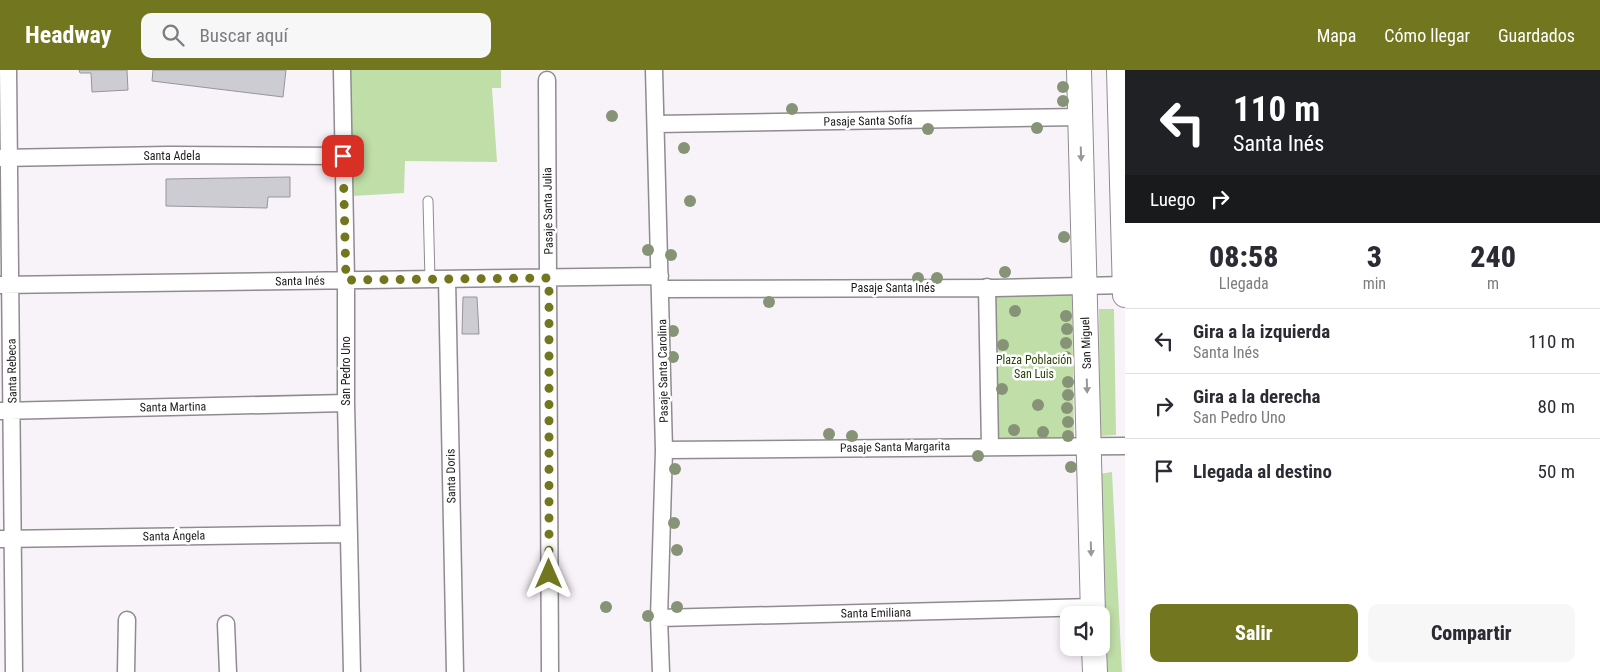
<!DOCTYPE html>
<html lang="es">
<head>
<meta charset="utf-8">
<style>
  :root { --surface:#fff; --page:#f7f7f7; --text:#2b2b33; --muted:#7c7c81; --line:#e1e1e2; --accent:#72761e }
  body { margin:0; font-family:"Roboto Condensed",sans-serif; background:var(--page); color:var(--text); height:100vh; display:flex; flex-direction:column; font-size:19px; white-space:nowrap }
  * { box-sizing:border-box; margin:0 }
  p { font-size:16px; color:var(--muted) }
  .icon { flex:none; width:28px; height:28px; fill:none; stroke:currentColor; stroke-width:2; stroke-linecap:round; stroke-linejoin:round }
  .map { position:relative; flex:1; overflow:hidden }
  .sheet { display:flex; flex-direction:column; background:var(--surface); width:475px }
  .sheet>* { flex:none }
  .top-card { background:#202124; color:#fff; overflow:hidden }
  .buttons { position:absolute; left:1060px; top:536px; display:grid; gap:10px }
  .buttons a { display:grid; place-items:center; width:50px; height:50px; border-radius:10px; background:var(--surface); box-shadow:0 2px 8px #0003; font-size:25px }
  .pin { position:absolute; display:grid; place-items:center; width:42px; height:42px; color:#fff; margin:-21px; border-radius:10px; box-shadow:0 2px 8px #0006 }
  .me { position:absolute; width:55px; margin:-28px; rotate:0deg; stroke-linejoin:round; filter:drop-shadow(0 0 4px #0008) }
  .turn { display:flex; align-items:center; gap:18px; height:105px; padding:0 25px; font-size:22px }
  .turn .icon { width:65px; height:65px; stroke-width:2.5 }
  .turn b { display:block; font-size:35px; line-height:42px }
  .then { display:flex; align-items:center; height:48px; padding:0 25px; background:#0003; gap:10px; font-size:19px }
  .eta { display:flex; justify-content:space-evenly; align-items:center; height:85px; text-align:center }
  .eta b { font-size:30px; font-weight:800; line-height:35px }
  .primary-button { display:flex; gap:10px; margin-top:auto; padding:10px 25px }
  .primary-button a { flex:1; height:58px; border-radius:10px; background:var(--accent); color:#fff; font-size:20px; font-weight:800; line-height:58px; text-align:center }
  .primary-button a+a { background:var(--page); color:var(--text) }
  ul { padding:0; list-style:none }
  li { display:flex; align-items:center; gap:15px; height:65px; padding:0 25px; border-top:1px solid var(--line) }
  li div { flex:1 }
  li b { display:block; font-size:19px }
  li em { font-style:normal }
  header { display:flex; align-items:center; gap:30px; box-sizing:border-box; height:70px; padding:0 25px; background:var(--accent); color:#fff }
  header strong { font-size:24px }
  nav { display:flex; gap:28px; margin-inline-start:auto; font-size:18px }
  .search { width:350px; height:45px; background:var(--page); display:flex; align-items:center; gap:12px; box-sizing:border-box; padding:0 18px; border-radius:10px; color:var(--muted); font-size:19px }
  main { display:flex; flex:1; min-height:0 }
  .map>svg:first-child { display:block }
  .green { fill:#c0dea8 }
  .building { fill:#cdccd3; stroke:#96959b }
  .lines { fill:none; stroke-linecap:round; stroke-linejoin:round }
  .lane-casing { stroke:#908b90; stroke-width:11 }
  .street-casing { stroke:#908b90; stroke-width:19 }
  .secondary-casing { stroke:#908b90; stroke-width:26 }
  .lane { stroke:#fff; stroke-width:9 }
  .street { stroke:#fff; stroke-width:16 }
  .secondary { stroke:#fff; stroke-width:24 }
  .tree { fill:#879376 }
  .oneway { fill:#999899 }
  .route { stroke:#72761e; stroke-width:9; stroke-dasharray:0 16.2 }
  .labels { text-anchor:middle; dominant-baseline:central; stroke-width:5; stroke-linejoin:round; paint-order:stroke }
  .street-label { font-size:12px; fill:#1d1b1d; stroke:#fff }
  .park-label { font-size:12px; fill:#2a440b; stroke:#fff }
</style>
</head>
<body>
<header>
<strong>Headway</strong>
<div class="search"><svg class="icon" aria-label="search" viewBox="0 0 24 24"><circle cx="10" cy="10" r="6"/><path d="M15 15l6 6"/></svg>Buscar aquí</div>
<nav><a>Mapa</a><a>Cómo llegar</a><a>Guardados</a></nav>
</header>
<main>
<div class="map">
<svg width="1125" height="602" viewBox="0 0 1125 602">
  <rect width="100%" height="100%" fill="#f8f3f9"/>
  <!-- green -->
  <path class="green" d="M350 0H501V18H492L497 92 405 91 404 123 352 126Z
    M1072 219 1074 369 995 371V222Z
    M1099 239H1114L1116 365 1100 366Z
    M1112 402 1122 602H1106L1099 404Z"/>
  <!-- building -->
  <path class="building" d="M79 0H127L128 20 92 22 91 3H80Z
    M153 0H286L283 27 152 11Z
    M290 107V127H268L267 138 166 136V109Z
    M463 227H477L479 264H462Z"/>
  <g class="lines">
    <defs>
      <path id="lane" d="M428 131 430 210"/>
      <path id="street" d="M8 0 14 602
        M342 0 346 210V333L352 602
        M654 0 664 380 659 548 661 602
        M547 10 550 602
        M656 54 1080 47
        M0 88 168 85 343 86
        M447 209 455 602
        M0 215 660 206
        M987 217 990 376
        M661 219 995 218 1125 215
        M0 341 346 333
        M664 380 1125 376
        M0 469 349 464
        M659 548 1093 537
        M226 554 228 602
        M126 602 127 550"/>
      <path id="secondary" d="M1079 0 1093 545
        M1119 0 1125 225
        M1094 578 1095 602"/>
    </defs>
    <!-- lane casing -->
    <use href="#lane" class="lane-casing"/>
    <!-- street casing -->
    <use href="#street" class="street-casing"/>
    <!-- secondary casing -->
    <use href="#secondary" class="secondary-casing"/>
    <!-- lane -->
    <use href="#lane" class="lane"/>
    <!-- street -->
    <use href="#street" class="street"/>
    <!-- secondary -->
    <use href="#secondary" class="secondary"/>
  </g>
  <!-- trees -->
  <g class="tree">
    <circle cx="1063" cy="17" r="6"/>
    <circle cx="1063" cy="31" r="6"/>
    <circle cx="792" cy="39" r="6"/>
    <circle cx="612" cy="46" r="6"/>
    <circle cx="1037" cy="58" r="6"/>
    <circle cx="928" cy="59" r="6"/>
    <circle cx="684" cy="78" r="6"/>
    <circle cx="690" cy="131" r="6"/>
    <circle cx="1064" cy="167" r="6"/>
    <circle cx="648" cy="180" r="6"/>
    <circle cx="671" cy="185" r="6"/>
    <circle cx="1005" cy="202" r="6"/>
    <circle cx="918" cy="208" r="6"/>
    <circle cx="937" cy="208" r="6"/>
    <circle cx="769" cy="232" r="6"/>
    <circle cx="1015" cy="241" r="6"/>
    <circle cx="1066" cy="246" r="6"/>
    <circle cx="1067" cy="259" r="6"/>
    <circle cx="673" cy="261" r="6"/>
    <circle cx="1066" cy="273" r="6"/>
    <circle cx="1003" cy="275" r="6"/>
    <circle cx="673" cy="287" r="6"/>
    <circle cx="1066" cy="287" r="6"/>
    <circle cx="1068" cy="312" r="6"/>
    <circle cx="1002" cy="319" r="6"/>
    <circle cx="1068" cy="325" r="6"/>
    <circle cx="1038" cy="335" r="6"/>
    <circle cx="1067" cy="338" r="6"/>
    <circle cx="1068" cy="352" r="6"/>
    <circle cx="1014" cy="360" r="6"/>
    <circle cx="1043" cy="362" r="6"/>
    <circle cx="829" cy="364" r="6"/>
    <circle cx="852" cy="366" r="6"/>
    <circle cx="1068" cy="366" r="6"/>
    <circle cx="978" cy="386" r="6"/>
    <circle cx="1071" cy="397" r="6"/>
    <circle cx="675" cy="399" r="6"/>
    <circle cx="674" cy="453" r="6"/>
    <circle cx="677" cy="480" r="6"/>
    <circle cx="606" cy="537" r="6"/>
    <circle cx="677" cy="537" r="6"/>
    <circle cx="648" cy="546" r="6"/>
  </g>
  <!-- one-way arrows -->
  <defs><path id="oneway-solid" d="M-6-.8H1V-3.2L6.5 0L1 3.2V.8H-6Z" transform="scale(1.25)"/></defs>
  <g class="oneway">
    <use href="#oneway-solid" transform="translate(1081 84) rotate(88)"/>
    <use href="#oneway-solid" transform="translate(1087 316) rotate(88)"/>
    <use href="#oneway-solid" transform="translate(1091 479) rotate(88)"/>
  </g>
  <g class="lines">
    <!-- route -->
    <path class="route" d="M343 86 346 210 549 208V504"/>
  </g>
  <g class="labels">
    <!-- street labels -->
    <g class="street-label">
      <text transform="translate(868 51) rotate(-1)">Pasaje Santa Sofía</text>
      <text x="172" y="86">Santa Adela</text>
      <text transform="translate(548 141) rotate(-91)">Pasaje Santa Julia</text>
      <text transform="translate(300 211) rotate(-1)">Santa Inés</text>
      <text x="893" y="218">Pasaje Santa Inés</text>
      <text transform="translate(1086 273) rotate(-92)">San Miguel</text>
      <text transform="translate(12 301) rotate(-91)">Santa Rebeca</text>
      <text transform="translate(346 301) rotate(-90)">San Pedro Uno</text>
      <text transform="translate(663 301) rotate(-91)">Pasaje Santa Carolina</text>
      <text transform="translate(173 337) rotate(-1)">Santa Martina</text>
      <text transform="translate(895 377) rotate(-1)">Pasaje Santa Margarita</text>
      <text transform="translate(451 406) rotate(-91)">Santa Doris</text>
      <text transform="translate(174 466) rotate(-1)">Santa Ángela</text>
      <text transform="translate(876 543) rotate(-1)">Santa Emiliana</text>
    </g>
    <!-- park labels -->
    <g class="park-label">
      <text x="1034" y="290">Plaza Población<tspan x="1034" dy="14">San Luis</tspan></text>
    </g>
  </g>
</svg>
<div class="buttons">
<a><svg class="icon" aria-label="sound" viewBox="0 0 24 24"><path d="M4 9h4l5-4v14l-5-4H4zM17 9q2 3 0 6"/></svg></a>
</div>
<div class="pin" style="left:343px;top:86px;background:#d93025"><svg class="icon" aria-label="arrive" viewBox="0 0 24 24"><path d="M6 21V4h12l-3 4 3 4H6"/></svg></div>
<svg class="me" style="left:549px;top:504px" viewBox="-20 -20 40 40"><path d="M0-17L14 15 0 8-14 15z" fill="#72761e" stroke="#fff" stroke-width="4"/></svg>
</div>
<section class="sheet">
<div class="top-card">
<div class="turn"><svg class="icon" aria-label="left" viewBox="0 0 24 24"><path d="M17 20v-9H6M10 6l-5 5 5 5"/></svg><div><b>110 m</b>Santa Inés</div></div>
<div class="then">Luego<svg class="icon" aria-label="right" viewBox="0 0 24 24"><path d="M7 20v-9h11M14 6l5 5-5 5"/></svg></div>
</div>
<div class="eta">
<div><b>08:58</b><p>Llegada</p></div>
<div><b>3</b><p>min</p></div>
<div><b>240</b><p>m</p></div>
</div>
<ul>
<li><svg class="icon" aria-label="left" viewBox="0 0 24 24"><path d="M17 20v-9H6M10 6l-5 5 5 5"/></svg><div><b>Gira a la izquierda</b><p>Santa Inés</p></div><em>110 m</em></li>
<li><svg class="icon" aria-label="right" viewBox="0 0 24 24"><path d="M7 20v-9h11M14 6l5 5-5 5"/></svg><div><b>Gira a la derecha</b><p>San Pedro Uno</p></div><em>80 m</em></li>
<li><svg class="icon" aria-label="arrive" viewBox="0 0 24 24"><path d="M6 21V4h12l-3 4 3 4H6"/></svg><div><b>Llegada al destino</b></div><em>50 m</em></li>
</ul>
<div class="primary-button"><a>Salir</a><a>Compartir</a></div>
</section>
</main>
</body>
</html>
